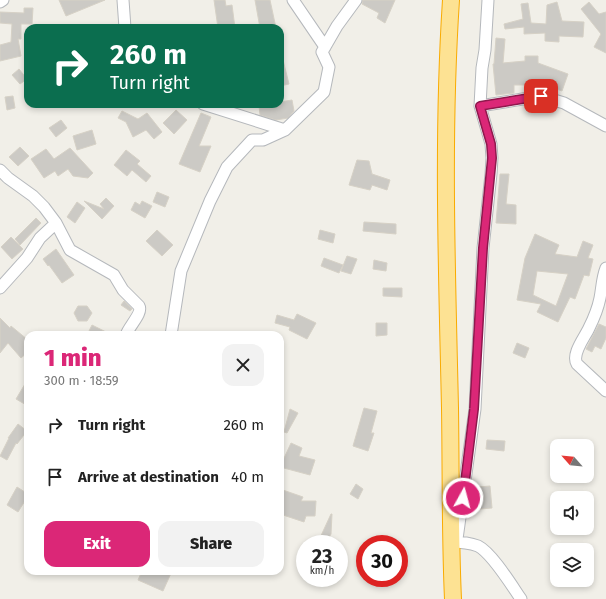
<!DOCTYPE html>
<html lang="en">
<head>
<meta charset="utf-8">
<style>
  :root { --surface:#fff; --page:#f2f2f2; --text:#222; --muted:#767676; --accent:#db2777 }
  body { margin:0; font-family:"Fira Sans",sans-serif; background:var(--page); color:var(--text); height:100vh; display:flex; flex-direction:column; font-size:15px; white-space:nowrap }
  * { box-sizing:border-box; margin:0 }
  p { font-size:13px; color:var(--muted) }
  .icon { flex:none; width:22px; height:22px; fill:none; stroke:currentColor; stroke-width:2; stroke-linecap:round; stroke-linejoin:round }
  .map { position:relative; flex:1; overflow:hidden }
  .details { position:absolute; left:24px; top:331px; width:260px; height:244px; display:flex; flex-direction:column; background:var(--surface); border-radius:12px; box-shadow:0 2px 6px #0003 }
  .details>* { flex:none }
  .hud { position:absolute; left:24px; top:24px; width:260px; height:84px; border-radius:12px; box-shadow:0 2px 6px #0003; background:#0b6e4f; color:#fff; overflow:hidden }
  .needle { width:26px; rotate:297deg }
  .fabs { position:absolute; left:550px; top:439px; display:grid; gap:8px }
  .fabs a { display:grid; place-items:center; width:44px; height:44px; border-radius:8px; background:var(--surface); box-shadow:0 2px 6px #0003; font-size:20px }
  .speed { position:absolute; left:296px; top:535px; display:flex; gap:8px; font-size:20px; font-weight:700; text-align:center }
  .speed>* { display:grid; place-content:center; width:52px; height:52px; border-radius:50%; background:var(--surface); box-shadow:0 2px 6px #0003; line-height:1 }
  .speed small { font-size:10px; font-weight:400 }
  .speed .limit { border:6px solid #d22; background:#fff; color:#111 }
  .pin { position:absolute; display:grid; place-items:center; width:34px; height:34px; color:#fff; margin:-17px; border-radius:8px; box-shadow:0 2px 6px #0006 }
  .me { position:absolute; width:44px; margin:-22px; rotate:7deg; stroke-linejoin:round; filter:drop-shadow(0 0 3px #0008) }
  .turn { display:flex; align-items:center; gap:14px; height:84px; padding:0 20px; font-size:18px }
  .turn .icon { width:52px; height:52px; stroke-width:2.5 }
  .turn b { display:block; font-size:28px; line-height:34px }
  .round { display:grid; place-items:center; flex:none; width:42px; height:42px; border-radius:12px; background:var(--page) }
  .summary { display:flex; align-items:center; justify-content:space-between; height:68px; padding:0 20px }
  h1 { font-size:24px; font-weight:800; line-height:30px; color:var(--accent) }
  .button { display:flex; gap:8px; margin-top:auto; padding:8px 20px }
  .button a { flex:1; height:46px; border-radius:12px; background:var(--accent); color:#fff; font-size:16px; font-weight:800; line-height:46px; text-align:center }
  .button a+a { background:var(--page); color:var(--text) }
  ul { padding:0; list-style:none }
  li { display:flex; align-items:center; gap:12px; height:52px; padding:0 20px }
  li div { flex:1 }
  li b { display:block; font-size:15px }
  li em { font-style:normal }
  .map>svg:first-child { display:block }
  .building { fill:#cccac5; stroke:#d6d1c6; fill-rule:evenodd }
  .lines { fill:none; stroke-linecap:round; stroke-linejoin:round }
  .minor-casing { stroke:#b5b8bc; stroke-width:13 }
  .highway-casing { stroke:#f9ab00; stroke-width:18 }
  .minor { stroke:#fff; stroke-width:11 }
  .highway { stroke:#fde293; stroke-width:16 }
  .route-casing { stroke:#8e194d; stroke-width:10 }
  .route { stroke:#db2777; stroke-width:7 }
</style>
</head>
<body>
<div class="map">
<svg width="606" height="599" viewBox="0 0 606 599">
  <rect width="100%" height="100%" fill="#f1efe8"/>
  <!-- building -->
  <path class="building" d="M59 0H105L66 16Z
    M214 0H225L226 6 232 5 235 28H218Z
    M255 0H270L276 28H260Z
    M363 0H395L385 23 377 18 379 13 362 4Z
    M557 2 562 21 584 22 583 37 559 36V42L545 41V33L524 34V27L505 29 504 24 523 19 521 4 528 3 531 23 546 24 547 5Z
    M589 2 599 14 606 12V53L594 47 601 34 581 9Z
    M24 8H33L32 24H21V39H18L21 56 0 61V45L11 42 12 24 0 23V12L24 13Z
    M496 38 505 39 503 63 525 61V56H538V63L568 74 562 91 546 85H514V93L496 95 493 64H494Z
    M280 60H283L289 84 280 86Z
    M19 69 27 79 20 84 12 75Z
    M13 96 15 108 7 110 5 97Z
    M292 100 294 111 288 118 276 120 260 115 259 106 280 104V102Z
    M176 110 187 120 174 134 163 123Z
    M122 111 138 119 147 113 162 132 154 139 146 130 133 137 126 122 118 118Z
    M201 113 211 117 199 146H211L200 172 179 164Z
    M61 120 67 128 56 137 49 128Z
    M92 130 96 144 77 150 73 136Z
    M20 147 29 156 18 166 9 157Z
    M70 148 93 173 88 178 73 176 68 169 58 176 55 171 44 178 31 159 46 149 54 159Z
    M126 150 140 161 137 164 151 176 146 182 132 170 127 176 114 165Z
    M357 160 369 161 372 174 390 180 387 190 372 185 370 190 349 185Z
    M500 174H509L506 204 516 205V224L496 223Z
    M157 192 169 197 165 207 153 202Z
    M106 198 114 206 102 219 84 201 104 209 100 204Z
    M142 201 152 206 145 218 131 210 135 202 140 205Z
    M77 202 85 208 75 223 67 217Z
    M36 218 41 223 20 245 15 239Z
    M364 222 396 224V234L363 231Z
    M157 230 173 245 162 256 146 241Z
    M320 230 335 234 333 243 318 239Z
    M535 234 559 245 555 254 577 257 583 241 593 245 588 258 593 259 589 276 584 275 575 299 570 297 558 322 537 312 541 304 517 300 525 258ZM537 271 568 274 556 306 533 295Z
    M11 237 23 249 12 259 1 247Z
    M56 249 74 275 62 283 49 265 48 266 43 259Z
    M347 256 357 259 351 274 341 271Z
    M324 258 343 265 339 273 321 266Z
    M374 260 387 263 386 271 373 269Z
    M383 288H402V297L383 296Z
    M124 301 132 309 130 311 121 305Z
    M78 306H87L92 313 87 321H78L74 313Z
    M297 314 316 323 307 339 289 330 290 327 275 323 277 315 294 320Z
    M0 318 10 328 11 326 28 340V352L21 358 8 343 0 353Z
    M376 323H387V335L376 336Z
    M599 324 606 327V338L601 349 595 346 592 352 586 349Z
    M92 325 112 335H87Z
    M517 343 529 348 525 358 513 353Z
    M28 379V406L16 399Z
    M364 408 377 411 371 433H374L368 451 353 446Z
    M290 409 298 413 287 433 284 432Z
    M18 424 27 431 17 444 16 443 7 460 0 456 9 438H8Z
    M487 440 505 441 504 451 486 449Z
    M291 443 302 448 299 456 315 460 310 475 280 467Z
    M356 484 363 489 358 499 350 494Z
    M490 486 492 508 480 509 478 487Z
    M17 487 28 494V496L18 512 7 505Z
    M280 489 303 497 301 501H316L315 516H306L304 522 280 514Z
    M331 514H332L331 534 326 543 319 540Z
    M142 571H172L163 591 138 580Z"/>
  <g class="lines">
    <defs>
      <path id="minor" d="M123 0 125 28
        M293 0 325 47
        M0 2 3 0
        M203 104 285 130
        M480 106 541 96 564 103 606 126
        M0 170 8 178 33 196 44 207 56 223 70 250 114 275 123 290 139 306C143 313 129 326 126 335
        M606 268C602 278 602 288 600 298 598 308 594 318 589 328 585 337 571 354 577 364L606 391
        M0 288 27 258 40 238 56 223
        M171 335 181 271 210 201 227 167 252 140H263L285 130 324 92 329 67 322 52 337 26 356 0
        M457 539 475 409 483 248 491 174 492 158 491 144 480 106 482 68 485 50 488 0
        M451 542C459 542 470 543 478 546 492 553 512 586 521 599"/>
      <path id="highway" d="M451 0C442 136 447 272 450 408 451 472 450 535 453 599"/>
    </defs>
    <!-- minor casing -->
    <use href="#minor" class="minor-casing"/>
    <!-- highway casing -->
    <use href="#highway" class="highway-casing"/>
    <!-- minor -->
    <use href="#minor" class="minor"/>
    <!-- highway -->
    <use href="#highway" class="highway"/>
  </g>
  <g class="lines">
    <defs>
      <path id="route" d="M463 498 474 409 483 248 492 158 491 144 480 106 541 96"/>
    </defs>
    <!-- route casing -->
    <use href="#route" class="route-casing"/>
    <!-- route -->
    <use href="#route" class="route"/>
  </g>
</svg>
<div class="fabs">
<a><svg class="needle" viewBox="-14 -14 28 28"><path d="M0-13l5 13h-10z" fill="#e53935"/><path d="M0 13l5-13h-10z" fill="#767676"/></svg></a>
<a><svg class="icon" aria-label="sound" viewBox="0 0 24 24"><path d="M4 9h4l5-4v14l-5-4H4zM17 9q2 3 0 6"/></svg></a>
<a><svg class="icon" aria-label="layers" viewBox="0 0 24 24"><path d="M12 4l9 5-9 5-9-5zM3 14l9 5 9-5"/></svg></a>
</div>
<div class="speed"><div>23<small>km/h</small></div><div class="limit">30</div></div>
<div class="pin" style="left:541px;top:96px;background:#d93025"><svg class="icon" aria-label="arrive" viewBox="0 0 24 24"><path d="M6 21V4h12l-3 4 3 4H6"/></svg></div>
<svg class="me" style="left:463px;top:498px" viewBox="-20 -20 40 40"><circle r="17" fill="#db2777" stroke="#fff" stroke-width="3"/><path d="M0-11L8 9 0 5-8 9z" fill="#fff"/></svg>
<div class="hud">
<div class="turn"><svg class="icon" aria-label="right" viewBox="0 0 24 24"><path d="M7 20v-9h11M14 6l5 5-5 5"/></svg><div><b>260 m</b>Turn right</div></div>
</div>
<section class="details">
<div class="summary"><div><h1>1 min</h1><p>300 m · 18:59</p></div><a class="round"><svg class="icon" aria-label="close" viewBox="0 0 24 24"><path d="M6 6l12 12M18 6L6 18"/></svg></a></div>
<ul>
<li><svg class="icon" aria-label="right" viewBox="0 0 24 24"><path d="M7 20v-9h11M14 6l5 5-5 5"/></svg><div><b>Turn right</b></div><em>260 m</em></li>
<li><svg class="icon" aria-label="arrive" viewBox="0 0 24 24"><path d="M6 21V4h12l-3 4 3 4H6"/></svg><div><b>Arrive at destination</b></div><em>40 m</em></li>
</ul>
<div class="button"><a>Exit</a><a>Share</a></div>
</section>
</div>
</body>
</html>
